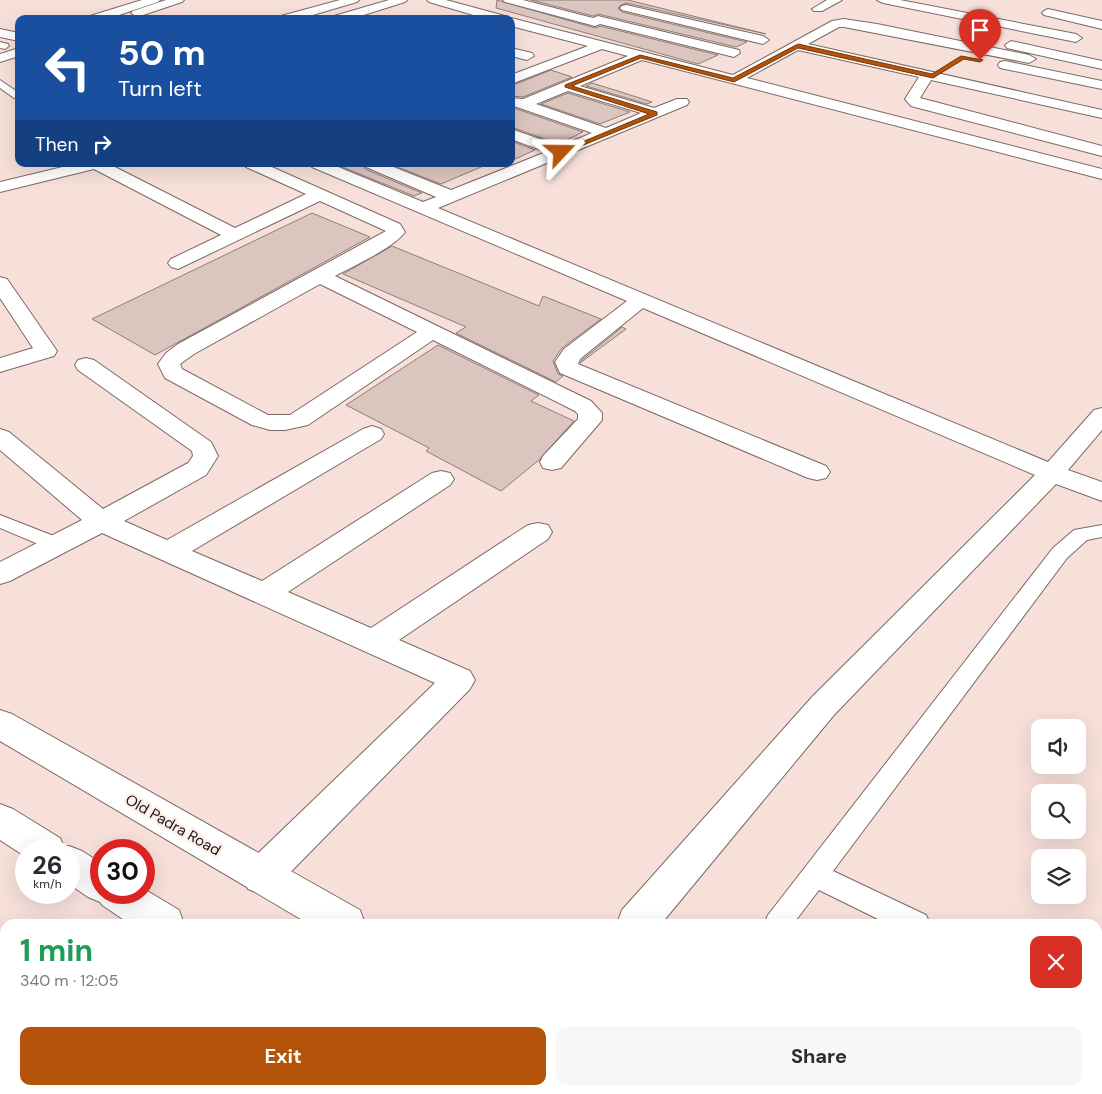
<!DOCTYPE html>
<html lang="en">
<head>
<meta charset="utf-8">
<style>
  :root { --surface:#fff; --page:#f7f7f7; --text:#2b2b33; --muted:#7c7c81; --accent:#b45309 }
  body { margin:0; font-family:"DM Sans",sans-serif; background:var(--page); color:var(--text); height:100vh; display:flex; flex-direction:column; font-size:19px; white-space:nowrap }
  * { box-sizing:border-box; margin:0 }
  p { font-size:16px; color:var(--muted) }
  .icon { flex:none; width:28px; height:28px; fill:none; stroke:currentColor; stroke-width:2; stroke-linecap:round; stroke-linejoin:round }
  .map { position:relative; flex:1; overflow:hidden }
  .side { position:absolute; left:0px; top:919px; width:1102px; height:176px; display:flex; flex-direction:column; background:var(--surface); border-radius:15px 15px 0 0; box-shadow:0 5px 20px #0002 }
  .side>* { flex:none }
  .top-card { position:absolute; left:15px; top:15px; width:500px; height:152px; border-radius:10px; box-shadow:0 5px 20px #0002; background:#1a4fa0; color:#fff; overflow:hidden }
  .fabs { position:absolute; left:1031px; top:719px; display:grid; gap:10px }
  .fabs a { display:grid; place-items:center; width:55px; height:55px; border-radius:10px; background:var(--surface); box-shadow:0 5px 20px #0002; font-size:25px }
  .speed { position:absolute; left:15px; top:839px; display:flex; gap:10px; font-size:25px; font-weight:700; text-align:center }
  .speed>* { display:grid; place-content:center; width:65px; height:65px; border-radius:50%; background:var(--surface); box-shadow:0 5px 20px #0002; line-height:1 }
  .speed small { font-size:12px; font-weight:400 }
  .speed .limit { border:8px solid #d22; background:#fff; color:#111 }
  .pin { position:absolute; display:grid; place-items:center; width:42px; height:42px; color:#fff; margin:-51px -21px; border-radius:50% 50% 50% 0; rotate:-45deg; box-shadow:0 0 5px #0007 }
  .pin .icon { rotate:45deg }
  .me { position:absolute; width:55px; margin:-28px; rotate:67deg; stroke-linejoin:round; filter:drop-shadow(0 0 4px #0008) }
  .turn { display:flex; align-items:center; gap:18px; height:105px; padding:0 20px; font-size:22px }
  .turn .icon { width:65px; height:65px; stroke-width:2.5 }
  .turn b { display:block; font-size:35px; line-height:42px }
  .then { display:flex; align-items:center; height:48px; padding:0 20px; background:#0003; gap:10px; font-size:19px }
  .round { display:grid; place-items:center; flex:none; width:52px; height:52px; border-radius:10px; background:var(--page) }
  .overview { display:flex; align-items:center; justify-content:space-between; height:85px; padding:0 20px }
  h1 { font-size:30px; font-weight:700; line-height:38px; color:#1e9e55 }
  .action { display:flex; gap:10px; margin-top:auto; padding:10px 20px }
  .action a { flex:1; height:58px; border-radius:10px; background:var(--accent); color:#fff; font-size:20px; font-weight:700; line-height:58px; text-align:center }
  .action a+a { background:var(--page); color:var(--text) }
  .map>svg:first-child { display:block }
  .building { fill:#dbc5bf; stroke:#917d78 }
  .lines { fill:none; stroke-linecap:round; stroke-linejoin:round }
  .service-casing { stroke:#7c6963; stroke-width:2 }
  .minor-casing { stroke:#7c6963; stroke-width:2 }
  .tertiary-casing { stroke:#7c6963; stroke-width:2 }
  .primary-casing { stroke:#7c6963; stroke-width:2 }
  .service { fill:#fff; fill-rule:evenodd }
  .minor { fill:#fff; fill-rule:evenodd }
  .tertiary { fill:#fff; fill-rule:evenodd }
  .primary { fill:#fff; fill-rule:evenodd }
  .route { fill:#b45309; stroke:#753606 }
  .labels { text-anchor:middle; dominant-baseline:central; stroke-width:5; stroke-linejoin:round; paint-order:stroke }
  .near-street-label { font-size:15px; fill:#1d1614; stroke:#fdf0ec }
</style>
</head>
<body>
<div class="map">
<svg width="1102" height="1094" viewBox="0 0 1102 1094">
  <rect width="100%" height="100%" fill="#f7e0da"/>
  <!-- building -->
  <path class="building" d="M497 0 595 28 600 26 718 55 698 64 496 8Z
    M531 0H628L766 34 626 3 621 5 618 8 622 12 747 42 736 47 598 14 593 16Z
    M551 70 572 77 523 97 511 96V86Z
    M592 83 621 92 652 102 647 104 586 86Z
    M568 93 630 112 600 124 541 104Z
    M511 107 583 132 559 144 511 127Z
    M511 141 535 150 511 161Z
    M335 164H362L365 169 422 193 414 196Z
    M390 164H488L441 184Z
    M312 213 370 237 155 355 92 319Z
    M392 246 539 306 543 296 601 319 562 348 553 361 558 374 563 376 556 382 456 333 466 327 343 274Z
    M622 327 626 329 580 363 582 360Z
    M438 345 539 395 531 401 574 421 539 460 501 491 426 451 429 448 346 405Z"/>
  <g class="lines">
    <defs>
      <path id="service" d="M0 42 8 44 9 46 5 49 0 48Z
        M0 80 19 93V98H14L0 88Z
        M0 515 64 540 66 545 64 550 57 552 0 528Z
        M1102 525V537L1087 540 1067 558 833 871 926 915 930 924H888L819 890 793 924H764L768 915 1053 548 1074 530Z
        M1098 996 1102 998V1027L1098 1025Z
        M977 1090H1013L1015 1094H979Z"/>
      <path id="minor" d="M340 0H359L357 2 299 19H279L281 16Z
        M389 0H407L405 2 351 19H332L334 16Z
        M427 0H446L505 16 507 19H487L429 2Z
        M503 0H523L593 18 598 16 739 50 740 53 734 57 600 24 595 26 505 2Z
        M827 0H842L822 11H814L812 9Z
        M877 0H900L1076 34 1082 38 1076 42 883 3Z
        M626 5 763 36 769 40 763 44 622 10 620 8 622 6Z
        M1048 9 1102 21V29L1044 15 1042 13 1044 11Z
        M511 18 733 75 832 21 844 19 877 24 1029 55 1036 59 1029 63 844 27H839L808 44 1102 110V118L931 80 920 98 1102 146V156L911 106 905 99 919 77 798 50 747 78 1102 169V179L642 60 580 86 654 108 677 99H687L689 102 687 105 438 208 1048 462 1094 410 1102 408V430L1068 470 1102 482V501L1056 484 834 715 661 924H617L622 910 812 697 1035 475 643 308 580 359 578 364 826 466 830 472 826 478 817 480 808 478 560 373 555 362 564 349 627 301 312 167 310 164H331L423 202 436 197 366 167 364 164H386L451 190 546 152 511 139V129L560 146 592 133 511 105V98L523 99 628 56 602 49 511 84V75L588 46 511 26ZM568 91 641 113 606 128 536 104Z
        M0 29 19 33V41L0 37Z
        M1011 41 1102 61V69L1007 48 1005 45Z
        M511 48 532 53 534 56 527 60 511 56Z
        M1005 61 1102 81V89L1000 68 998 65 1000 62Z
        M75 164H109L235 228 306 194 246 167 244 164H265L400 224 405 232C394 248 353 266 335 276L591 401 602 413V420L561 468 552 470 543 468 540 462 543 456 578 419V414L575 411 433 340 308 425 285 430H270L252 425 165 378 158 364 166 353 178 344 386 231 320 201 178 269 171 267 168 263 171 259 221 235 94 169 0 192V182ZM320 284 417 332 290 415H268L182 369 180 364 194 354Z
        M0 277 7 279 57 351 54 356 0 372V358L33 348 0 298Z
        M86 358 94 360 211 442 218 456 206 475 124 521 167 540 363 429 372 426 381 429 384 434 381 439 192 551 262 581 432 473 441 471 450 473 454 479 450 485 288 592 371 628 528 525 538 523 548 525 552 532 548 539 399 640 470 671 475 680 470 689 274 889 261 894 248 889 242 876 248 863 435 683 102 533 10 581 0 584V562L82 520 0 450V429L9 432 103 509 188 463 193 456 192 451 78 370 75 365 78 360Z
        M479 1090H524L522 1094H477Z"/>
      <path id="tertiary" d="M142 0H160L158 2 107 19H88L90 16Z
        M166 0H184L182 2 137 17 131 13 133 11Z
        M19 48V56L0 62V54Z"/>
      <path id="primary" d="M0 710 12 714 360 910 365 924H309L0 741Z
        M0 804 13 809 60 838 64 847 69 846 82 851 101 863V892H144V889L179 910 184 924H130L102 905 100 902 88 897 69 884V850H26V857L0 840Z
        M423 1090H472L474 1094H425Z
        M619 1090H668L670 1094H621Z"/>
    </defs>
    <!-- service casing -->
    <use href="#service" class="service-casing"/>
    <!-- minor casing -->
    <use href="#minor" class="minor-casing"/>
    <!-- tertiary casing -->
    <use href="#tertiary" class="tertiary-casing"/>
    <!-- primary casing -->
    <use href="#primary" class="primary-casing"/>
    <!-- service -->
    <use href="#service" class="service"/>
    <!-- minor -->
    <use href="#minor" class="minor"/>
    <!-- tertiary -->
    <use href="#tertiary" class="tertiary"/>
    <!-- primary -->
    <use href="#primary" class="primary"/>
  </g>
  <!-- route -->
  <path class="route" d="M798 44 932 74 961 56 983 60 980 62 964 59 933 78 798 48 734 82 641 58 572 86 657 112V115L564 153 558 152 649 114 565 87V85L640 55 733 78Z"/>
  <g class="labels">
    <!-- near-street labels -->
    <g class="near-street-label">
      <text transform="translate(173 825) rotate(30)">Old Padra Road</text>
    </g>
  </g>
</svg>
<div class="fabs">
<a><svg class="icon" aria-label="sound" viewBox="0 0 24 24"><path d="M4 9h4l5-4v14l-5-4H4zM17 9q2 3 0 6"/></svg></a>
<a><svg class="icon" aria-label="search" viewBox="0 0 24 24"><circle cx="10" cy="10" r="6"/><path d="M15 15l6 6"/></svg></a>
<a><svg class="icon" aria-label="layers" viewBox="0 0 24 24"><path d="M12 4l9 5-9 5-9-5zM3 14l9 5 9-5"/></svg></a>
</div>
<div class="speed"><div>26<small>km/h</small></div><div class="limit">30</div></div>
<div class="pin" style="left:980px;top:60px;background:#d93025"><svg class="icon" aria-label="arrive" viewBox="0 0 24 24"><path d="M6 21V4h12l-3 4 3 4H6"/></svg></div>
<svg class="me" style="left:561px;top:152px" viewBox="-20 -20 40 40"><path d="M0-17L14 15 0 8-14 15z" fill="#b45309" stroke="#fff" stroke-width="4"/></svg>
<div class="top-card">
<div class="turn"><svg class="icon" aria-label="left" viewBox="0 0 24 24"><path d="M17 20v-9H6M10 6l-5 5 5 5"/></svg><div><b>50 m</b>Turn left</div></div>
<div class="then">Then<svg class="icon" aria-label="right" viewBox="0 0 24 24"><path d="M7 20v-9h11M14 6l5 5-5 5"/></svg></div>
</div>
<section class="side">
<div class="overview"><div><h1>1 min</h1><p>340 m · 12:05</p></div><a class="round" style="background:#d93025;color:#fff"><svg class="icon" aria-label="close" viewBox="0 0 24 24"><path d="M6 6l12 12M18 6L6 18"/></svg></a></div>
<div class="action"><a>Exit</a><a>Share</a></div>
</section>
</div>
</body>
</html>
